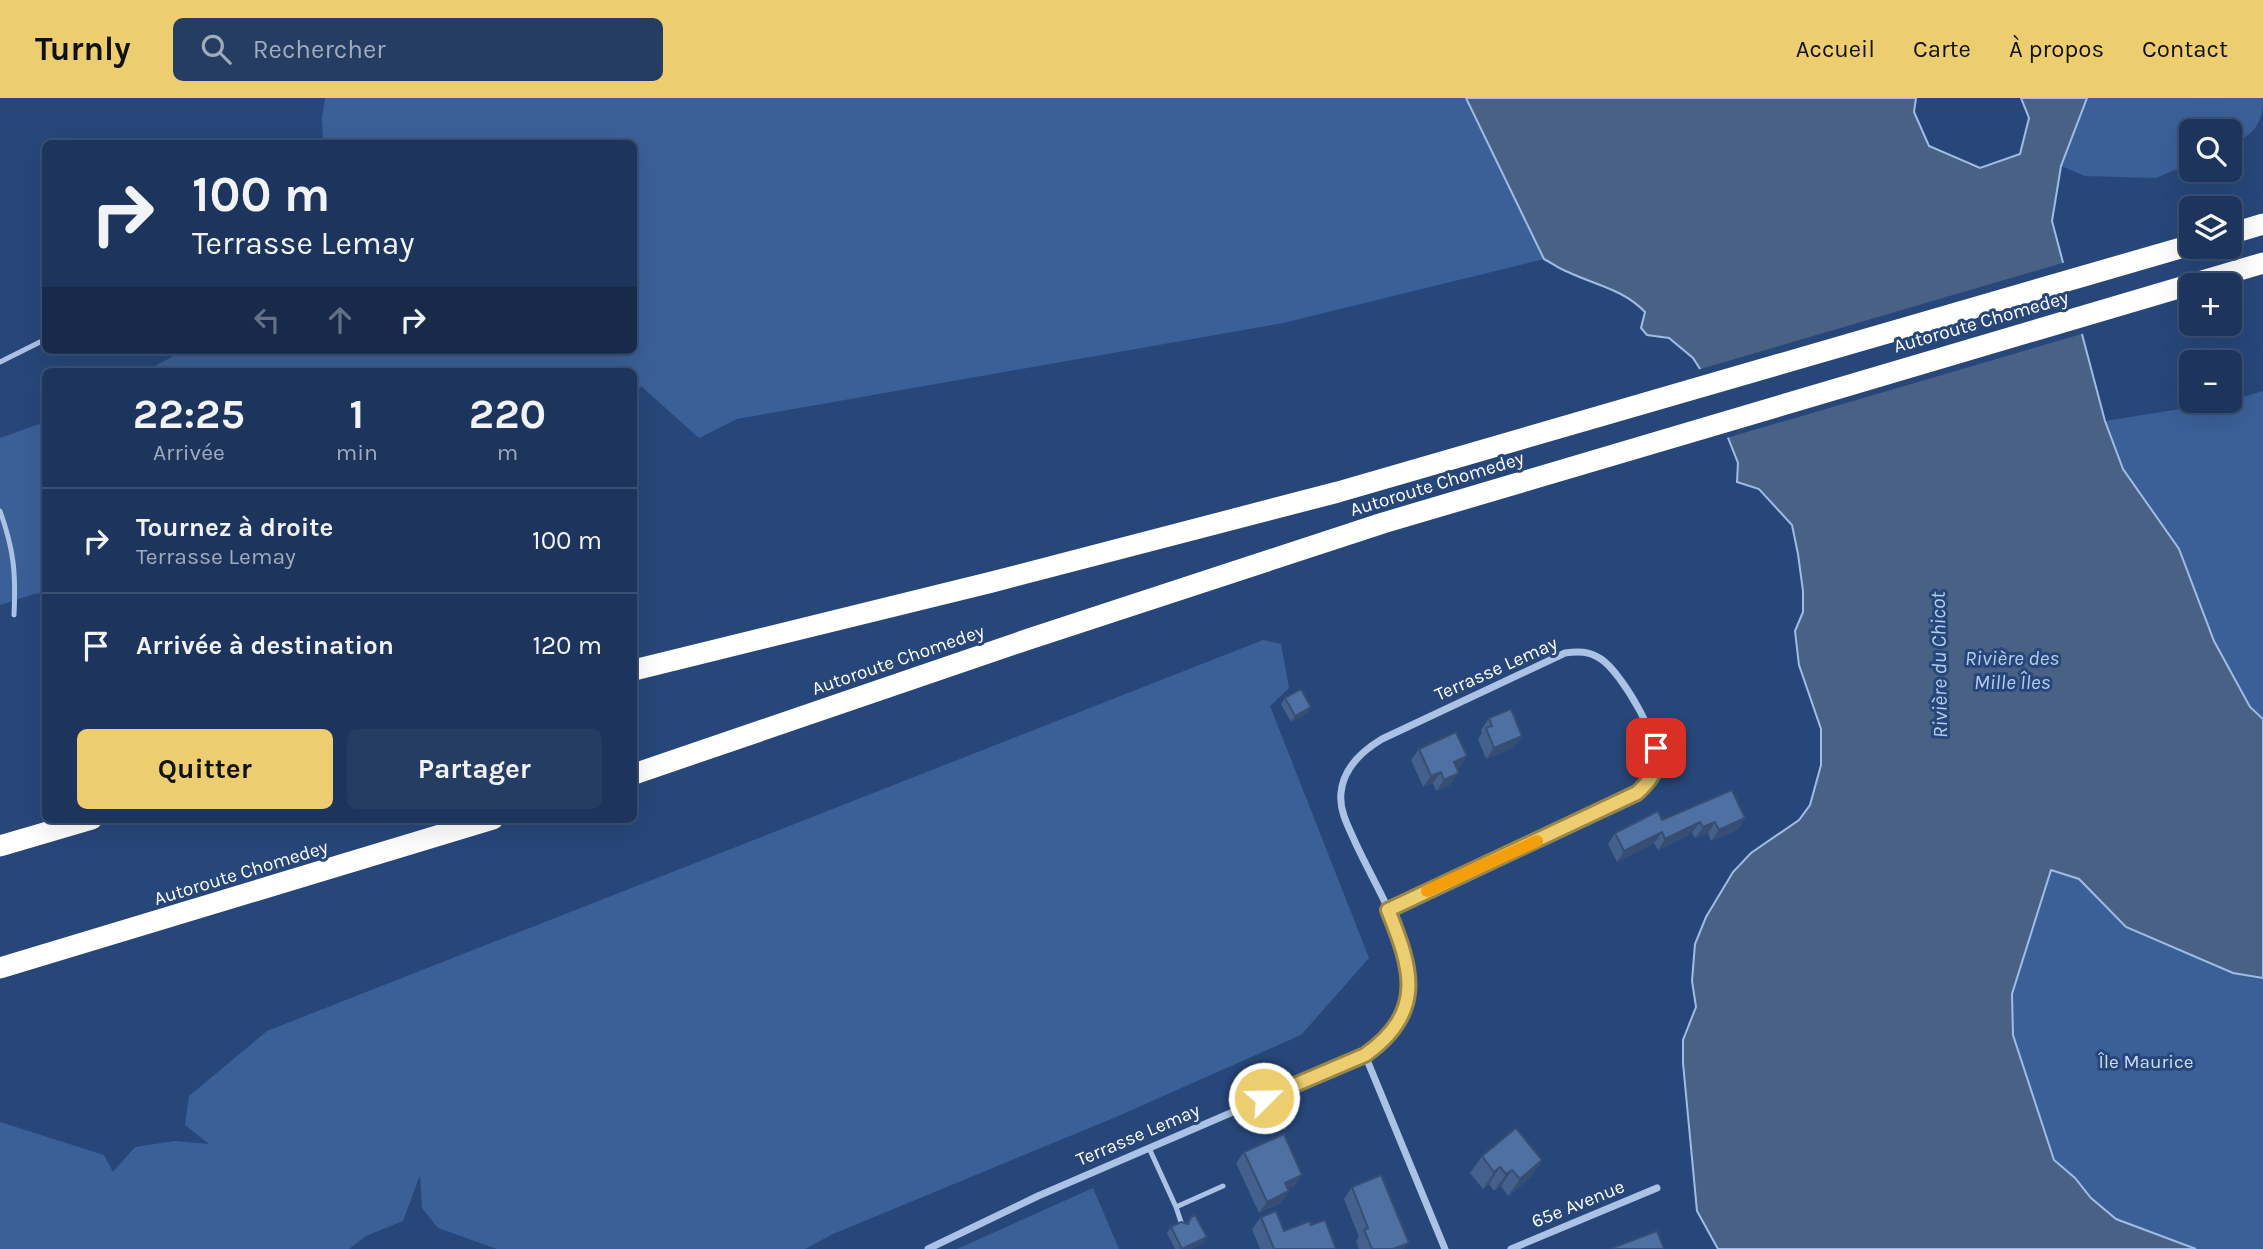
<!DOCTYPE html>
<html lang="fr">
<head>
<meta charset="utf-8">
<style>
  :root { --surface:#1d355c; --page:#253d62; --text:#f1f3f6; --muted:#a0abbb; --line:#3b5072; --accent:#ecce71 }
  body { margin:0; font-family:Karla,sans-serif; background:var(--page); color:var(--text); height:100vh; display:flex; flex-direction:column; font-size:26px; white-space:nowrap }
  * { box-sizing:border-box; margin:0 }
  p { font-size:23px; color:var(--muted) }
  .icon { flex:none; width:38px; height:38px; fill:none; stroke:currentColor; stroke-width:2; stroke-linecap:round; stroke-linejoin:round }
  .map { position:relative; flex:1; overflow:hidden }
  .drawer { position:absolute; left:42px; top:270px; width:595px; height:455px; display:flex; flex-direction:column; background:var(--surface); border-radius:10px; box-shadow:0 7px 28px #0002,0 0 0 2px var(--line) }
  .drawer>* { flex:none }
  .guide { position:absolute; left:42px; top:42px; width:595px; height:214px; border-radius:10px; box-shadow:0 7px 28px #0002,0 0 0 2px var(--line); background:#1d355c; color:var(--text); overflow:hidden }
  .fabs { position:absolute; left:2179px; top:21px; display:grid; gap:14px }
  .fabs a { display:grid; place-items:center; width:63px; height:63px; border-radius:10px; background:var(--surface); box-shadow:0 7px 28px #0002,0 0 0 2px var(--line); font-size:35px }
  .pin { position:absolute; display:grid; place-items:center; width:60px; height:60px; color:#fff; margin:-30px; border-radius:14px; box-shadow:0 4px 10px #0006 }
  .me { position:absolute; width:77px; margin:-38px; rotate:67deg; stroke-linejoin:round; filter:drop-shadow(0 0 5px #0008) }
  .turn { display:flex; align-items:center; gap:24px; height:147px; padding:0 35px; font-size:32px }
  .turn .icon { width:91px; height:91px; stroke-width:2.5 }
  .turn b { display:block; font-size:49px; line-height:60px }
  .lanes { display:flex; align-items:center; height:66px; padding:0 35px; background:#0003; justify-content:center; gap:35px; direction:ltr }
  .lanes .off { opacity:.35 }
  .eta { display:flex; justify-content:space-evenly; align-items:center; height:119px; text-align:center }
  .eta b { font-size:42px; font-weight:700; line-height:49px }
  .primary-button { display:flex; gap:14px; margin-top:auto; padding:14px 35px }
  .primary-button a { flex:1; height:80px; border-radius:10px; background:var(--accent); color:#111; font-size:28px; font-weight:700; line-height:80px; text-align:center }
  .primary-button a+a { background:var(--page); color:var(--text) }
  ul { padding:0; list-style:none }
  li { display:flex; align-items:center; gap:21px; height:105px; padding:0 35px; border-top:2px solid var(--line) }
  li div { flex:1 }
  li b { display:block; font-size:26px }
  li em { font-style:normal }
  header { display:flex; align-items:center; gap:42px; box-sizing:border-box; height:98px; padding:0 35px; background:var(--accent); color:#111 }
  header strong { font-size:33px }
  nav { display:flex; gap:38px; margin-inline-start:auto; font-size:24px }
  .search { width:490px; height:63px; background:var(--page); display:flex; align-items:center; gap:18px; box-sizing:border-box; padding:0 24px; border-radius:10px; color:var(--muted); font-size:26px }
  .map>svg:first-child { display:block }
  .green { fill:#3b6098 }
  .water { fill:#4a6186; stroke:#9fbce4; stroke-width:2 }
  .pier { fill:#27477a }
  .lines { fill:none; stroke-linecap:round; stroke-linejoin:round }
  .lane { stroke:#abc2e4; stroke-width:5 }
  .street { stroke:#abc2e4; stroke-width:7 }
  .highway { stroke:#fff; stroke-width:21 }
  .wall { fill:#44608c }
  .shaded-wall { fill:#374e72 }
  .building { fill:#4f70a3; stroke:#374e72; stroke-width:2 }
  .route-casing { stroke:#998649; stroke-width:18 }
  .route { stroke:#ecce71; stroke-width:12 }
  .slow { stroke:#f59e0b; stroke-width:12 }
  .labels { text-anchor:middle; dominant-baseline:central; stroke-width:6; stroke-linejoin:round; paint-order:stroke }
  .street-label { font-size:19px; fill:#fff; stroke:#27477a }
  .park-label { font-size:19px; fill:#cddcf3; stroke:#27477a }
  .water-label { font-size:21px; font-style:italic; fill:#b6cceb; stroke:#27477a }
</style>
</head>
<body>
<header>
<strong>Turnly</strong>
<div class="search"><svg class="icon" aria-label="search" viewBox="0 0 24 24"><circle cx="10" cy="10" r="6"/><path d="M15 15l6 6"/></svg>Rechercher</div>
<nav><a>Accueil</a><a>Carte</a><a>À propos</a><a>Contact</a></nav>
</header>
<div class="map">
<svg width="2263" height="1151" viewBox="0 0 2263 1151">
  <rect width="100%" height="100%" fill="#27477a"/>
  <!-- green -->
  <path class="green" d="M325 0H1466L1544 161 1283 225 737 321 699 340 641 288 634 300V273H145L185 252H634V46L323 45 322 20Z
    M2087 0H2263C2263 27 2253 37 2230 47V33H2191V65L2156 80 2085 78 2061 68Z
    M2263 293V621L2250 609 2214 543 2179 451 2123 371 2105 323 2230 303Z
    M45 324V495L34 496 0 507V340Z
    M1263 542 1281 546 1289 590 1270 608 1369 860 1301 937 1116 1019 833 1136 805 1151H497L438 1130 422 1110 420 1077 403 1123 366 1138 349 1151H0V1024L104 1057 113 1074 135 1049 175 1043 209 1046 185 1027 189 998 267 933Z
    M2051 772 2079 781 2126 829 2233 875 2263 880V1151H2196L2116 1121 2091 1100 2075 1080 2054 1062 2013 937 2012 896Z
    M1093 1090 1119 1151H957Z"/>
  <!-- water -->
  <path class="water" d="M1466 0H1916L1914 14 1929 48 1980 70 2020 56 2029 20 2021 0H2087L2061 68 2052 123 2105 323 2123 371 2179 451 2214 543 2250 609 2263 621V880L2233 875 2126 829 2079 781 2051 772 2012 896 2013 937 2054 1062 2075 1080 2091 1100 2116 1121 2196 1151H1718L1697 1113 1683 965V942L1696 909 1692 883 1695 846 1706 819 1733 774 1751 755 1799 722 1810 707 1821 667V631L1799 567 1795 533 1803 514V493L1798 456 1792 427 1759 391 1737 384 1738 365 1702 274 1693 260 1669 240 1647 237 1641 230 1645 214C1623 191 1595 187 1568 174 1559 171 1552 165 1544 161Z"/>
  <!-- pier -->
  <path class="pier" d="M2066 164 2085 235 1723 341 1697 272Z"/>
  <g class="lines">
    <!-- lane -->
    <path class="lane" d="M0 264 46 241
      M0 413C14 452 16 475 14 517
      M1149 1050 1176 1109 1223 1088
      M1176 1109 1182 1127"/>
    <!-- street -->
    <path class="street" d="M1365 957 1445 1151
      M928 1151 1038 1098 1365 957C1450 897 1389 817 1356 746 1349 730 1339 713 1341 695 1343 671 1362 653 1382 641L1565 555C1578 553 1589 553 1601 561 1622 575 1664 646 1656 671 1651 687 1636 696 1622 704L1388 812
      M1511 1151 1657 1090"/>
    <!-- highway -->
    <path class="highway" d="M2230 136 2263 126
      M634 572 992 484 1338 394 2191 147
      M634 676 1029 541 1383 425 2263 165
      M0 748 92 721
      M0 870 493 721"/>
  </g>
  <!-- wall -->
  <path class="wall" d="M1285 600 1311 609 1307 615 1291 624 1281 606Z
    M1489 620 1522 638 1514 649 1486 661 1478 641 1482 635 1481 632Z
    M1419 651 1467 658 1459 669 1457 670 1451 686 1436 693 1433 685 1423 689 1411 662Z
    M1745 720 1737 732 1711 743 1708 735 1695 740 1692 735 1658 752 1654 745 1617 764 1608 746 1615 735 1662 722Z
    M1244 1054 1294 1088 1287 1091 1289 1093 1281 1105 1259 1115 1236 1065Z
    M1482 1058 1542 1062 1531 1079 1508 1098 1501 1088 1494 1093 1489 1086 1483 1091 1470 1075Z
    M1352 1089 1404 1151H1359L1356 1143 1359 1139 1344 1101Z
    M1191 1119 1207 1139 1203 1145 1191 1151H1175L1167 1135 1171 1129 1186 1125Z
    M1261 1119 1284 1133 1311 1127 1336 1151H1260L1252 1131Z"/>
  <!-- shaded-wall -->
  <path class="shaded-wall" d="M1311 609 1307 615 1291 624 1295 618Z
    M1522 638 1514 649 1486 661 1494 650Z
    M1467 658 1459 669 1446 675 1454 664Z
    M1441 674 1433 685 1423 689 1431 678Z
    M1459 675 1451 686 1436 693 1444 682Z
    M1745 720 1737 732 1711 743 1719 732Z
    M1700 724 1692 735 1658 752 1665 741Z
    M1715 724 1708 735 1695 740 1703 729Z
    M1662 734 1654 745 1617 764 1624 753Z
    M1542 1062 1531 1079 1508 1098 1520 1081Z
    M1500 1069 1489 1086 1483 1091 1494 1074Z
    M1512 1072 1501 1088 1494 1093 1506 1076Z
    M1302 1077 1294 1088 1277 1096 1285 1085Z
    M1289 1093 1281 1105 1259 1115 1267 1104Z
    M1207 1139 1203 1145 1191 1151H1184Z
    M1409 1145 1404 1151H1393Z"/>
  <!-- building -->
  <path class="building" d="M1301 591 1311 609 1295 618 1285 600Z
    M1511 611 1522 638 1494 650 1486 630 1492 628 1489 620Z
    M1456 634 1467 658 1454 664 1459 675 1444 682 1441 674 1431 678 1419 651Z
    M1732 692 1745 720 1719 732 1715 724 1703 729 1700 724 1665 741 1662 734 1624 753 1615 735 1658 713 1662 722Z
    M1516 1030 1542 1062 1520 1081 1512 1072 1506 1076 1500 1069 1494 1074 1482 1058Z
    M1284 1036 1302 1077 1285 1085 1289 1093 1267 1104 1244 1054Z
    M1381 1077 1409 1145 1393 1151H1372L1364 1132 1368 1130 1352 1089Z
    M1276 1113 1284 1133 1310 1123 1311 1127 1325 1122 1336 1151H1274L1261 1119Z
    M1195 1117 1207 1139 1182 1151 1171 1129 1181 1124 1188 1126 1191 1119Z
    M1657 1133 1664 1151H1612V1150Z"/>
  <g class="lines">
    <defs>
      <path id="route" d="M1264 1000 1365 957C1426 914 1412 871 1388 812L1637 695C1651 682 1660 671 1656 650"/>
    </defs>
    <!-- route casing -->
    <use href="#route" class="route-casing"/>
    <!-- route -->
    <use href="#route" class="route"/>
    <!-- slow -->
    <path class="slow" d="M1427 793 1537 743"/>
  </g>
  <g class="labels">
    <!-- street labels -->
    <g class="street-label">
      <text transform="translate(1981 224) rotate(-16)">Autoroute Chomedey</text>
      <text transform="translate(1437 386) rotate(-17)">Autoroute Chomedey</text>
      <text transform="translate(898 562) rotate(-19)">Autoroute Chomedey</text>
      <text transform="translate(1496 571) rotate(-24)">Terrasse Lemay</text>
      <text transform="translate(241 775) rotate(-17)">Autoroute Chomedey</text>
      <text transform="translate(1138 1037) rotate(-23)">Terrasse Lemay</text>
      <text transform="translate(1578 1106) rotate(-22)">65e Avenue</text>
    </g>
    <!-- park labels -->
    <g class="park-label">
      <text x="2146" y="964">Île Maurice</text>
    </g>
    <!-- water labels -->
    <g class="water-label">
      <text x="2012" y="560">Rivière des<tspan x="2012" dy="24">Mille Îles</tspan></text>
      <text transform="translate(1939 567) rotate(-91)">Rivière du Chicot</text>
    </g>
  </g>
</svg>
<div class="fabs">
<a><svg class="icon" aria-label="search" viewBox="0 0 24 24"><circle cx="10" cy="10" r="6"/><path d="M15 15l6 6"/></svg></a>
<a><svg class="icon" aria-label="layers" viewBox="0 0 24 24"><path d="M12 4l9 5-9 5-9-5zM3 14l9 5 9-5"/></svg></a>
<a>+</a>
<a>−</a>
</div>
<div class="pin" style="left:1656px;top:650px;background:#d93025"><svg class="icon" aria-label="arrive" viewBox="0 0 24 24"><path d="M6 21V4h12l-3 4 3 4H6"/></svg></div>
<svg class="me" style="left:1264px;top:1000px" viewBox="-20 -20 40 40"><circle r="17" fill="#ecce71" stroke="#fff" stroke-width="3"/><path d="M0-11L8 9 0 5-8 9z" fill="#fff"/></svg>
<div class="guide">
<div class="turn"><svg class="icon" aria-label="right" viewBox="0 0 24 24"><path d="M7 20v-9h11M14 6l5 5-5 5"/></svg><div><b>100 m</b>Terrasse Lemay</div></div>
<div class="lanes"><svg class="icon off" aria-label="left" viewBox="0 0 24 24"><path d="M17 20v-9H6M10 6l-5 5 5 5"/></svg><svg class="icon off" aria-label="ahead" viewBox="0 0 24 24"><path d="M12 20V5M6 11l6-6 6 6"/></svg><svg class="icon" aria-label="right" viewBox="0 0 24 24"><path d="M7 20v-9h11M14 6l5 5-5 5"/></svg></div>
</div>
<section class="drawer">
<div class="eta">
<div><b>22:25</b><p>Arrivée</p></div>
<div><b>1</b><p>min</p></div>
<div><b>220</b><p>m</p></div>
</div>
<ul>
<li><svg class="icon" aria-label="right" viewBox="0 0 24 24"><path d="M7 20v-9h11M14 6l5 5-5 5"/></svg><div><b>Tournez à droite</b><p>Terrasse Lemay</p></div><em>100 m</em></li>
<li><svg class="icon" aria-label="arrive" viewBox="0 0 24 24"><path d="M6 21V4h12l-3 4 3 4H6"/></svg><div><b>Arrivée à destination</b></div><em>120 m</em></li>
</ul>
<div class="primary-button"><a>Quitter</a><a>Partager</a></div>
</section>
</div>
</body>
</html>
